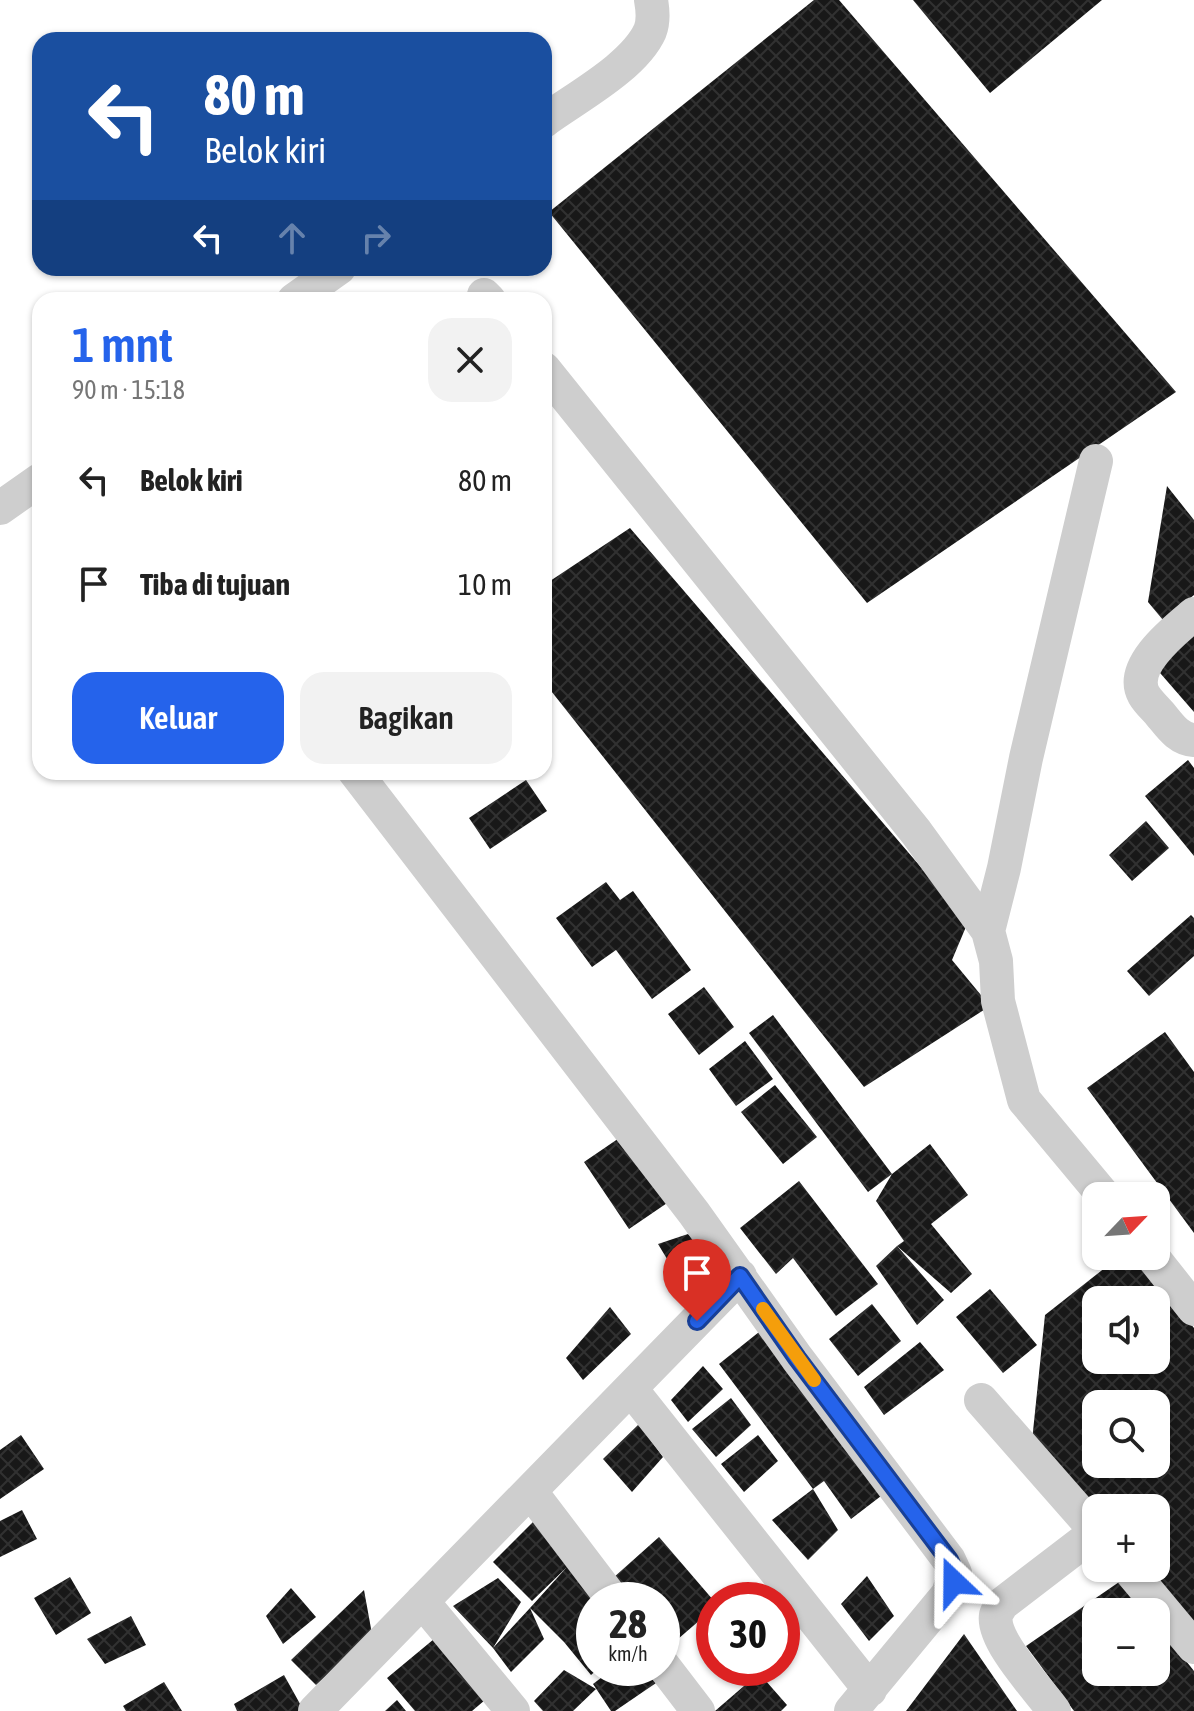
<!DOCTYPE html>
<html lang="id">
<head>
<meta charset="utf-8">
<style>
  :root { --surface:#fff; --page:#f2f2f2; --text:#222; --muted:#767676; --accent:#2563eb }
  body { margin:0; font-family:"Asap Condensed",sans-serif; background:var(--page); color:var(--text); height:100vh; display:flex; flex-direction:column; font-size:30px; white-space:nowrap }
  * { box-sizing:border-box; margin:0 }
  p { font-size:26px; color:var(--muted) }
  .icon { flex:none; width:44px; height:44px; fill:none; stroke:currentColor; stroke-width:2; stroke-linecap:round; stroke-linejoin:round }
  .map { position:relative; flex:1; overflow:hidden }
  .panel { position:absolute; left:32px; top:292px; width:520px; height:488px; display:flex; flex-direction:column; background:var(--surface); border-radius:24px; box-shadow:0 2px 6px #0004 }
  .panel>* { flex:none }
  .hud { position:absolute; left:32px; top:32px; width:520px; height:244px; border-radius:24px; box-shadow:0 2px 6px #0004; background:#1a4fa0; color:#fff; overflow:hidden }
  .needle { width:52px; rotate:65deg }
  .buttons { position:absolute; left:1082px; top:1182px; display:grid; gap:16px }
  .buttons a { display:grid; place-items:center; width:88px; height:88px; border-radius:16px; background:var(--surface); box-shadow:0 2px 6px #0004; font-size:40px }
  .speed { position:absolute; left:576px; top:1582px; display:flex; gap:16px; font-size:40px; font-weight:700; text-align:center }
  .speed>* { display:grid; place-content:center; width:104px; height:104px; border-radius:50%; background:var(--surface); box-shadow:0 2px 6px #0004; line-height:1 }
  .speed small { font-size:20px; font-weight:400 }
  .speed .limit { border:12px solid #d22; background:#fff; color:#111 }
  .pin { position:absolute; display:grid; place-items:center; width:68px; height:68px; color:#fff; margin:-82px -34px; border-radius:50% 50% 50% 0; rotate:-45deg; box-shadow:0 0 8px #0007 }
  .pin .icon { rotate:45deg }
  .me { position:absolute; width:88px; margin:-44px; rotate:337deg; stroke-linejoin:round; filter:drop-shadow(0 0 6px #0008) }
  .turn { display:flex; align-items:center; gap:28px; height:168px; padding:0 40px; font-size:36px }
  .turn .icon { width:104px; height:104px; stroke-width:2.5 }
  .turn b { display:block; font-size:56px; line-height:68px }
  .lanes { display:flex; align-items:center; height:76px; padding:0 40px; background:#0003; justify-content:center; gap:40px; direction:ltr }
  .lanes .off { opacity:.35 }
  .round { display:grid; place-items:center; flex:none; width:84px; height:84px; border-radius:24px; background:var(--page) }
  .summary { display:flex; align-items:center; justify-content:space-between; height:136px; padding:0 40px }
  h1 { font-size:48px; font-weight:600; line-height:60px; color:var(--accent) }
  .primary-button { display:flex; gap:16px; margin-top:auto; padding:16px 40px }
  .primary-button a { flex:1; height:92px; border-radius:24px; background:var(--accent); color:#fff; font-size:32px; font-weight:600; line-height:92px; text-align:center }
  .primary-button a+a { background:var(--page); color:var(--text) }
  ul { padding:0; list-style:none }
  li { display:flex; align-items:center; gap:24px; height:104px; padding:0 40px }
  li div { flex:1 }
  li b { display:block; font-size:30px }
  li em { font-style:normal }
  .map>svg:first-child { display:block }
  .building { fill:url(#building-cross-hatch); fill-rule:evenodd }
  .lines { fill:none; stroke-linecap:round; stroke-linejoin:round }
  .minor { stroke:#cecece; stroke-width:34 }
  .route-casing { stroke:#184099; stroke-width:20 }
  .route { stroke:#2563eb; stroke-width:14 }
  .slow { stroke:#f59e0b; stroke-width:14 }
</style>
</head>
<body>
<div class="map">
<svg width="1194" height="1711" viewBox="0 0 1194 1711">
  <defs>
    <pattern id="building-cross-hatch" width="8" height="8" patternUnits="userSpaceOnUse" patternTransform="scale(2)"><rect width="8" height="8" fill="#181818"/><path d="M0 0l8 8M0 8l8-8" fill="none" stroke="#313131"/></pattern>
  </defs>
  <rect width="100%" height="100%" fill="#fff"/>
  <!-- building -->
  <path class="building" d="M814 0H839L1176 392 867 603 549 212Z
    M913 0H1102L990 93Z
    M1167 486 1194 520V595L1163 620 1148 602Z
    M630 528 968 922 952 960 990 1006 864 1087 544 682V585Z
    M1194 631V712L1154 666Z
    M1188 760 1194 768V856L1145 796Z
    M526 780 547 811 490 849 469 818Z
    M1146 821 1169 848 1132 881 1109 855Z
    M606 882 620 900 633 891 691 970 652 999 616 950 592 967 556 918Z
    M1191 915 1194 918V956L1149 996 1127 971Z
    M704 987 734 1027 699 1055 668 1014Z
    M773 1015 892 1174 868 1192 749 1033Z
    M1165 1032 1194 1072V1233L1087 1088Z
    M745 1041 773 1079 736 1106 709 1069Z
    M775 1085 817 1137 783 1164 741 1112Z
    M628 1132 673 1199 629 1229 584 1162Z
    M930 1144 968 1195 931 1224 972 1274 951 1293 897 1246 904 1241 876 1201 892 1174Z
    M799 1181 878 1284 836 1316 793 1258 776 1274 740 1228Z
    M688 1234 726 1269 699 1312 658 1244Z
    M897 1246 944 1300 917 1325 876 1266Z
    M1120 1256H1134L1194 1328V1639L1136 1568H1156V1508H1096L1032 1441 1045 1315ZM1096 1300H1156V1360H1096ZM1096 1404H1156V1464H1096Z
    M990 1289 1037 1345 1003 1373 956 1317Z
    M872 1304 901 1341 858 1376 829 1339Z
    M610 1307 631 1334 583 1380 566 1358Z
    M759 1332 881 1496 851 1519 824 1481 813 1489 719 1364Z
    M920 1342 944 1370 884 1415 864 1387Z
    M703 1366 723 1389 688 1422 671 1400Z
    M731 1398 751 1425 716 1457 692 1429Z
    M639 1424 663 1457 632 1492 603 1459Z
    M21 1435 44 1469 0 1499V1450Z
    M758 1435 778 1461 744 1492 721 1464Z
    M813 1489 838 1530 808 1560 772 1520Z
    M22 1510 37 1539 0 1557V1521Z
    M537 1518 594 1600V1668H599L591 1675 564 1642 530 1608 567 1567 532 1601 493 1562Z
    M659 1537 714 1601V1608L671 1645 662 1635V1600H632L613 1578Z
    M867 1576 894 1616 869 1641 841 1604Z
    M70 1577 91 1613 56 1635 34 1598Z
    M498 1578 521 1602 493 1648 453 1606Z
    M1122 1580 1148 1612H1096V1672H1156V1623L1194 1671V1711H1074L1026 1646Z
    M291 1588 316 1617 283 1644 266 1616Z
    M364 1590 372 1634 316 1685 291 1660Z
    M530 1608 544 1639 511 1672 493 1648Z
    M131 1616 146 1645 105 1664 87 1639Z
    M964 1634 1017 1711H906Z
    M434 1639 485 1700 472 1711H415L387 1678Z
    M614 1668H642L656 1683 615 1711H611L593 1684Z
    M564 1670 596 1689 573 1711H543L534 1701Z
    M759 1673 787 1705 781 1711H715Z
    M284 1675 304 1711H237L234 1704Z
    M164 1682 182 1711H126L123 1706Z
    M397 1700 406 1711H385Z"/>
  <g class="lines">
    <!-- minor -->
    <path class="minor" d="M544 121C575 98 634 67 650 31 654 21 653 11 651 0
      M484 295 489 300
      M294 300 339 268
      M544 369 916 832 988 931 996 961 998 1001 1024 1100 1104 1196
      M0 508 40 480
      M1194 614C1175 630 1128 666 1144 695 1148 702 1155 708 1160 714 1170 726 1178 739 1194 740
      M355 772 694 1213 797 1358 949 1560 955 1573 948 1594 851 1711
      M988 931 1004 868 1026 758 1096 461
      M1152 1256 1194 1309
      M631 1389 870 1690
      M981 1400 1096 1531
      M531 1492 613 1600
      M1128 1568 1194 1647
      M422 1601 513 1711
      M662 1664 698 1711
      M315 1711 740 1276
      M1054 1711C1040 1691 991 1640 996 1615 997 1611 1000 1608 1002 1604L1096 1532"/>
  </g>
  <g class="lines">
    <defs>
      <path id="route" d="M697 1321 740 1276 797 1358 949 1560 955 1573 954 1582"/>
    </defs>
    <!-- route casing -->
    <use href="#route" class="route-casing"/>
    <!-- route -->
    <use href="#route" class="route"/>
    <!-- slow -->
    <path class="slow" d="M763 1309 814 1380"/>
  </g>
</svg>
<div class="buttons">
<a><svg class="needle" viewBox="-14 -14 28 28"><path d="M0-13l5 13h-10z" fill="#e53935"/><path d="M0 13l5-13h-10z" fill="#767676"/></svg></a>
<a><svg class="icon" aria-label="sound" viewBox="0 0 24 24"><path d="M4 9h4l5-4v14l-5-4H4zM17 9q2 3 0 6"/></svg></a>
<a><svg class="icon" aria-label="search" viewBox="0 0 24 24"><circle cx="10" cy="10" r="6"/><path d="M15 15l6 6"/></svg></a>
<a>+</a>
<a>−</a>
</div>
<div class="speed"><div>28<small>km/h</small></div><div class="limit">30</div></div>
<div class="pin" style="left:697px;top:1321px;background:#d93025"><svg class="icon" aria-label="arrive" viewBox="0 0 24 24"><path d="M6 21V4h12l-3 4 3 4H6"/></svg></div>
<svg class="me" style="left:954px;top:1582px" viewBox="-20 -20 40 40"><path d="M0-17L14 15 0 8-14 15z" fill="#2563eb" stroke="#fff" stroke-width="4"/></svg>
<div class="hud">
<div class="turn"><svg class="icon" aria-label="left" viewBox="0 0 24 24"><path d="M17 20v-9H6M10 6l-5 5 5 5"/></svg><div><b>80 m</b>Belok kiri</div></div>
<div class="lanes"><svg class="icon" aria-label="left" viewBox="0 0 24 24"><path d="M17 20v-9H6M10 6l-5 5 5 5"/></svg><svg class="icon off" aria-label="ahead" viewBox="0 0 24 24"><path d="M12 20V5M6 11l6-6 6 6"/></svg><svg class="icon off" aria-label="right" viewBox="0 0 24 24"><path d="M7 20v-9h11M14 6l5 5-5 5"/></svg></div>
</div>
<section class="panel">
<div class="summary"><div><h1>1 mnt</h1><p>90 m · 15:18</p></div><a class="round"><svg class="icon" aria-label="close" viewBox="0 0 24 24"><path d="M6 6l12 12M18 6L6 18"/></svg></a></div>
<ul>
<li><svg class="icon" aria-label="left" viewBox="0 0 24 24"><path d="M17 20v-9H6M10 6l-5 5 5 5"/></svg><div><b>Belok kiri</b></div><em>80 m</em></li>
<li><svg class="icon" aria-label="arrive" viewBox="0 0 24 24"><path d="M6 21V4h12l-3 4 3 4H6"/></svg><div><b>Tiba di tujuan</b></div><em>10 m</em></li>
</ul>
<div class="primary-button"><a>Keluar</a><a>Bagikan</a></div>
</section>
</div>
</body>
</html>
